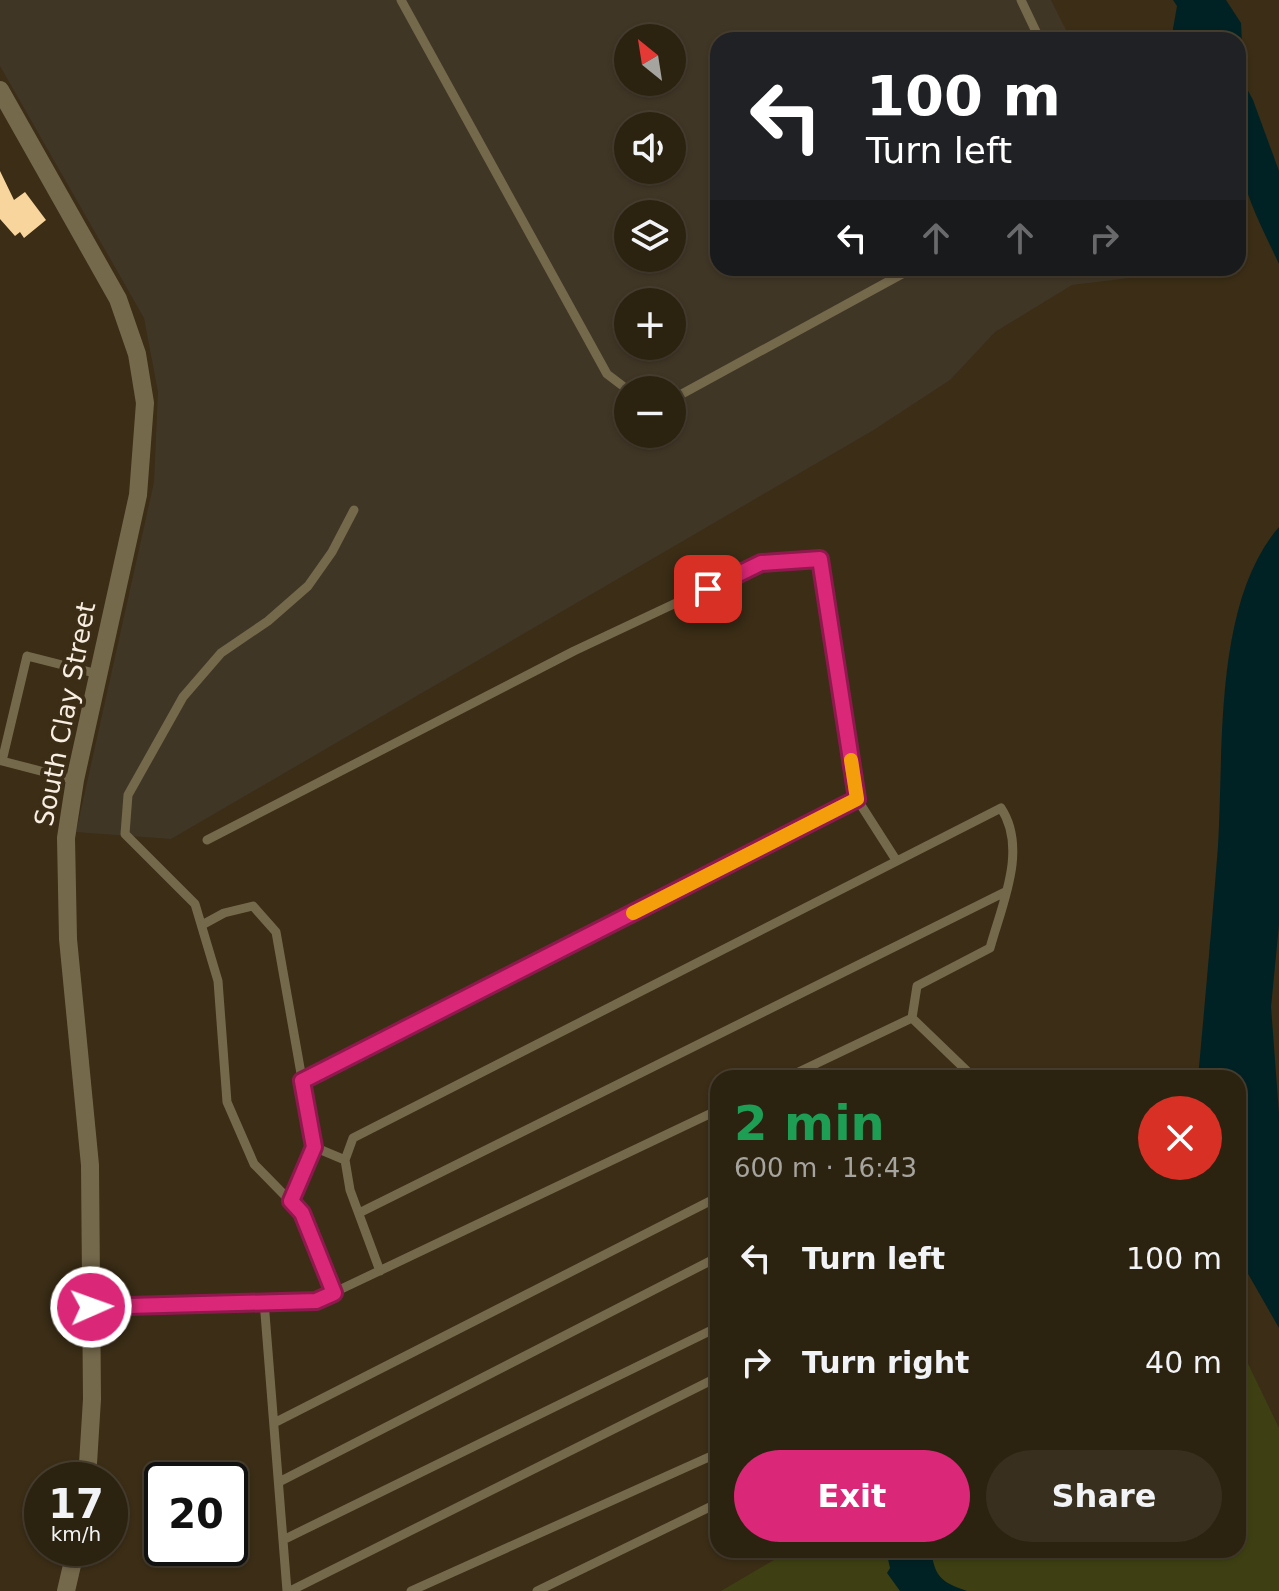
<!DOCTYPE html>
<html lang="en">
<head>
<meta charset="utf-8">
<style>
  :root { --surface:#2c2210; --page:#382f1e; --text:#f1f3f6; --muted:#a6a49f; --line:#483f30; --accent:#db2777 }
  body { margin:0; font-family:"DejaVu Sans",sans-serif; background:var(--page); color:var(--text); height:100vh; display:flex; flex-direction:column; font-size:30px; white-space:nowrap }
  * { box-sizing:border-box; margin:0 }
  p { font-size:26px; color:var(--muted) }
  .icon { flex:none; width:44px; height:44px; fill:none; stroke:currentColor; stroke-width:2; stroke-linecap:round; stroke-linejoin:round }
  .map { position:relative; flex:1; overflow:hidden }
  .drawer { position:absolute; left:710px; top:1070px; width:536px; height:488px; display:flex; flex-direction:column; background:var(--surface); border-radius:24px; box-shadow:0 2px 6px #0004,0 0 0 2px var(--line) }
  .drawer>* { flex:none }
  .hud { position:absolute; left:710px; top:32px; width:536px; height:244px; border-radius:24px; box-shadow:0 2px 6px #0004,0 0 0 2px var(--line); background:#202124; color:#fff; overflow:hidden }
  .needle { width:52px; rotate:330deg }
  .buttons { position:absolute; left:614px; top:24px; display:grid; gap:16px }
  .buttons a { display:grid; place-items:center; width:72px; height:72px; border-radius:50%; background:var(--surface); box-shadow:0 2px 6px #0004,0 0 0 2px var(--line); font-size:40px }
  .speed { position:absolute; left:24px; top:1462px; display:flex; gap:16px; font-size:40px; font-weight:700; text-align:center }
  .speed>* { display:grid; place-content:center; width:104px; height:104px; border-radius:50%; background:var(--surface); box-shadow:0 2px 6px #0004,0 0 0 2px var(--line); line-height:1 }
  .speed small { font-size:20px; font-weight:400 }
  .speed .limit { border:4px solid #111; border-radius:12px; background:#fff; color:#111 }
  .pin { position:absolute; display:grid; place-items:center; width:68px; height:68px; color:#fff; margin:-34px; border-radius:16px; box-shadow:0 4px 12px #0006 }
  .me { position:absolute; width:88px; margin:-44px; rotate:88deg; stroke-linejoin:round; filter:drop-shadow(0 0 6px #0008) }
  .turn { display:flex; align-items:center; gap:28px; height:168px; padding:0 24px; font-size:36px }
  .turn .icon { width:104px; height:104px; stroke-width:2.5 }
  .turn b { display:block; font-size:56px; line-height:68px }
  .lanes { display:flex; align-items:center; height:76px; padding:0 24px; background:#0003; justify-content:center; gap:40px; direction:ltr }
  .lanes .off { opacity:.35 }
  .round { display:grid; place-items:center; flex:none; width:84px; height:84px; border-radius:42px; background:var(--page) }
  .overview { display:flex; align-items:center; justify-content:space-between; height:136px; padding:0 24px }
  h1 { font-size:48px; font-weight:700; line-height:60px; color:#1e9e55 }
  .button { display:flex; gap:16px; margin-top:auto; padding:16px 24px }
  .button a { flex:1; height:92px; border-radius:48px; background:var(--accent); color:#fff; font-size:32px; font-weight:700; line-height:92px; text-align:center }
  .button a+a { background:var(--page); color:var(--text) }
  ul { padding:0; list-style:none }
  li { display:flex; align-items:center; gap:24px; height:104px; padding:0 24px }
  li div { flex:1 }
  li b { display:block; font-size:30px }
  li em { font-style:normal }
  .map>svg:first-child { display:block }
  .industrial { fill:#403626; fill-rule:evenodd }
  .green { fill:#3e4013 }
  .water { fill:#002224 }
  .building { fill:#f8d59d }
  .lines { fill:none; stroke-linecap:round; stroke-linejoin:round }
  .service { stroke:#75694c; stroke-width:9 }
  .minor { stroke:#75694c; stroke-width:18 }
  .route-casing { stroke:#8e194d; stroke-width:20 }
  .route { stroke:#db2777; stroke-width:14 }
  .slow { stroke:#f59e0b; stroke-width:14 }
  .labels { text-anchor:middle; dominant-baseline:central; stroke-width:8; stroke-linejoin:round; paint-order:stroke }
  .street-label { font-size:26px; fill:#f8eee1; stroke:#3b2d16 }
</style>
</head>
<body>
<div class="map">
<svg width="1279" height="1591" viewBox="0 0 1279 1591">
  <rect width="100%" height="100%" fill="#3b2d16"/>
  <!-- industrial -->
  <path class="industrial" d="M0 0H1051L1071 40H718V268H1144L1146 276 1072 285 995 332 950 380 872 431 171 839 76 832 154 482 158 392 144 318 0 66ZM628 38H672V82H628ZM628 126H672V170H628ZM628 214H672V258H628ZM628 302H672V346H628ZM628 390H672V434H628Z"/>
  <!-- green -->
  <path class="green" d="M1238 1343 1279 1428V1591H721L791 1550H1238Z"/>
  <!-- water -->
  <path class="water" d="M1173 0H1226L1241 23 1242 44 1238 49V40H1171L1177 6Z
    M1238 72 1253 100 1279 171V264C1266 236 1251 208 1243 178 1235 143 1238 107 1238 72Z
    M1279 527V925L1271 1007 1279 1113V1328L1247 1272 1238 1247V1078H1198C1205 1001 1212 924 1218 846 1224 751 1213 603 1279 527Z
    M886 1550H931C935 1577 941 1582 967 1591H900L887 1573 890 1568Z"/>
  <!-- building -->
  <path class="building" d="M0 171 14 200 25 192 46 220 24 238 20 232 15 236 0 219Z"/>
  <g class="lines">
    <!-- service -->
    <path class="service" d="M401 0 607 374 628 390
      M1021 0 1040 40
      M672 396 680 395 913 268
      M75 780 2 761 27 656 98 674
      M207 840 574 651 761 563 820 559 857 799 896 860
      M202 925 224 913 253 906 276 932 314 1147 291 1201
      M786 1078 912 1018
      M302 1081 857 799
      M314 1147 345 1160
      M359 1213 1005 892
      M380 1271 350 1190 345 1160 353 1138 1001 808C1028 849 1002 904 990 948L917 986 912 1018 967 1071 964 1078
      M334 1293 302 1213 254 1164 227 1102 218 981 195 904 125 834 128 795 183 697 221 653 268 621 308 586 332 552 354 510
      M264 1301 287 1591
      M91 1307 316 1301 718 1110
      M274 1423 718 1197
      M279 1482 718 1257
      M283 1540 718 1327
      M290 1591 718 1377
      M411 1591 718 1453
      M537 1591 718 1503"/>
    <!-- minor -->
    <path class="minor" d="M0 90 118 299 137 354 145 403 138 495 75 780 66 838 68 939 90 1165 92 1399 87 1480
      M66 1591 76 1548"/>
  </g>
  <g class="lines">
    <defs>
      <path id="route" d="M91 1307 316 1301 334 1293 302 1213 291 1201 314 1147 302 1081 857 799 820 559 761 563 708 589"/>
    </defs>
    <!-- route casing -->
    <use href="#route" class="route-casing"/>
    <!-- route -->
    <use href="#route" class="route"/>
    <!-- slow -->
    <path class="slow" d="M633 913 857 799 851 760"/>
  </g>
  <g class="labels">
    <!-- street labels -->
    <g class="street-label">
      <text transform="translate(65 714) rotate(-79)">South Clay Street</text>
    </g>
  </g>
</svg>
<div class="buttons">
<a><svg class="needle" viewBox="-14 -14 28 28"><path d="M0-13l5 13h-10z" fill="#e53935"/><path d="M0 13l5-13h-10z" fill="#a6a49f"/></svg></a>
<a><svg class="icon" aria-label="sound" viewBox="0 0 24 24"><path d="M4 9h4l5-4v14l-5-4H4zM17 9q2 3 0 6"/></svg></a>
<a><svg class="icon" aria-label="layers" viewBox="0 0 24 24"><path d="M12 4l9 5-9 5-9-5zM3 14l9 5 9-5"/></svg></a>
<a>+</a>
<a>−</a>
</div>
<div class="speed"><div>17<small>km/h</small></div><div class="limit">20</div></div>
<div class="pin" style="left:708px;top:589px;background:#d93025"><svg class="icon" aria-label="arrive" viewBox="0 0 24 24"><path d="M6 21V4h12l-3 4 3 4H6"/></svg></div>
<svg class="me" style="left:91px;top:1307px" viewBox="-20 -20 40 40"><circle r="17" fill="#db2777" stroke="#fff" stroke-width="3"/><path d="M0-11L8 9 0 5-8 9z" fill="#fff"/></svg>
<div class="hud">
<div class="turn"><svg class="icon" aria-label="left" viewBox="0 0 24 24"><path d="M17 20v-9H6M10 6l-5 5 5 5"/></svg><div><b>100 m</b>Turn left</div></div>
<div class="lanes"><svg class="icon" aria-label="left" viewBox="0 0 24 24"><path d="M17 20v-9H6M10 6l-5 5 5 5"/></svg><svg class="icon off" aria-label="ahead" viewBox="0 0 24 24"><path d="M12 20V5M6 11l6-6 6 6"/></svg><svg class="icon off" aria-label="ahead" viewBox="0 0 24 24"><path d="M12 20V5M6 11l6-6 6 6"/></svg><svg class="icon off" aria-label="right" viewBox="0 0 24 24"><path d="M7 20v-9h11M14 6l5 5-5 5"/></svg></div>
</div>
<section class="drawer">
<div class="overview"><div><h1>2 min</h1><p>600 m · 16:43</p></div><a class="round" style="background:#d93025;color:#fff"><svg class="icon" aria-label="close" viewBox="0 0 24 24"><path d="M6 6l12 12M18 6L6 18"/></svg></a></div>
<ul>
<li><svg class="icon" aria-label="left" viewBox="0 0 24 24"><path d="M17 20v-9H6M10 6l-5 5 5 5"/></svg><div><b>Turn left</b></div><em>100 m</em></li>
<li><svg class="icon" aria-label="right" viewBox="0 0 24 24"><path d="M7 20v-9h11M14 6l5 5-5 5"/></svg><div><b>Turn right</b></div><em>40 m</em></li>
</ul>
<div class="button"><a>Exit</a><a>Share</a></div>
</section>
</div>
</body>
</html>
